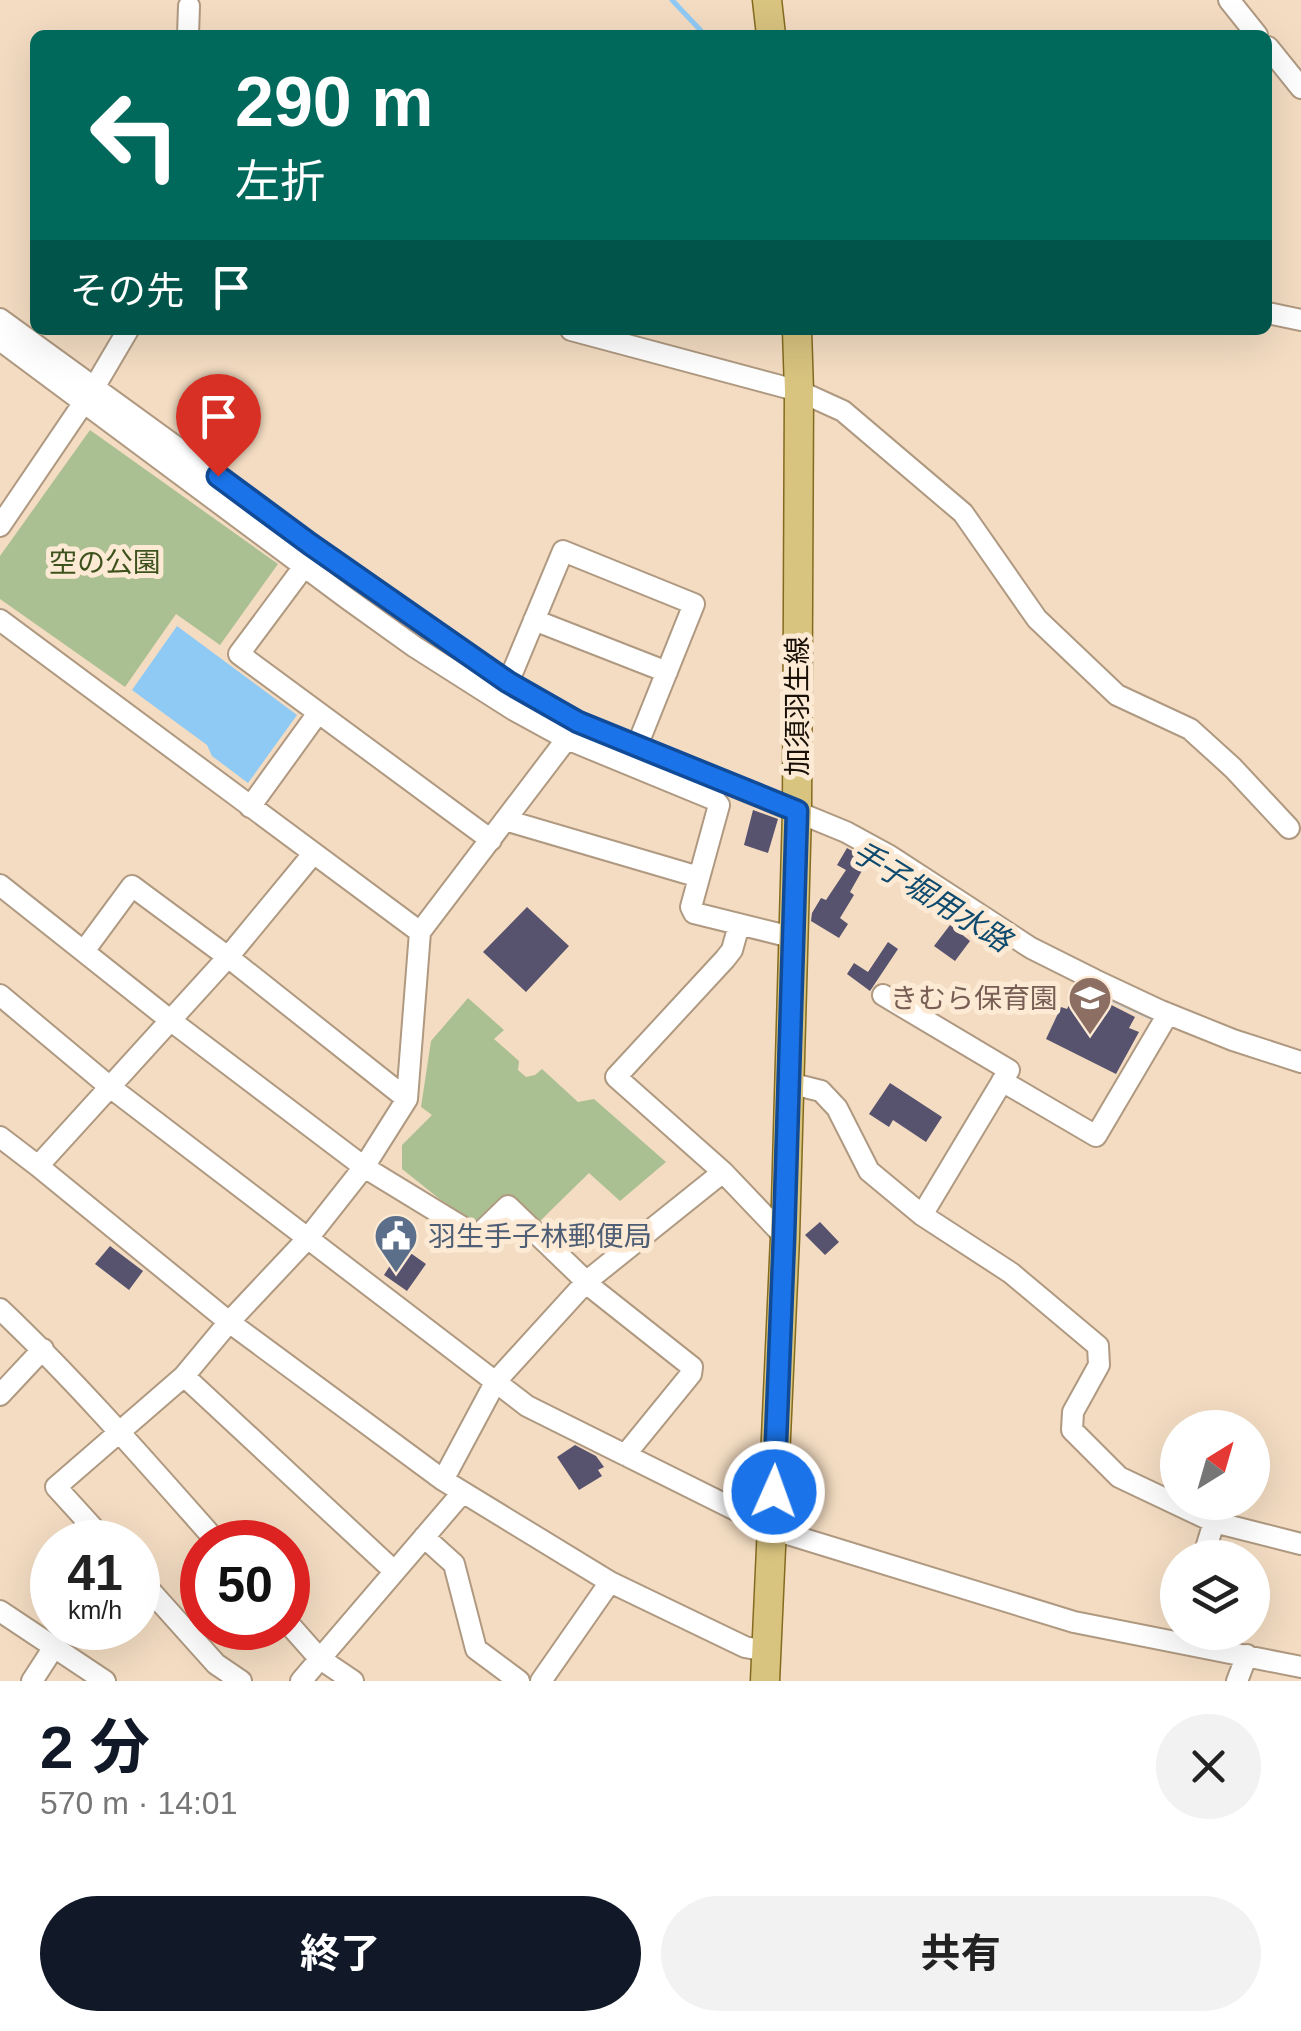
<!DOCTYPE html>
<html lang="ja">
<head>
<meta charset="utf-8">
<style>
  :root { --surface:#fff; --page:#f2f2f2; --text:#222; --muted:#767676; --accent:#111827 }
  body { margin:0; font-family:Helvetica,"Noto Sans JP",sans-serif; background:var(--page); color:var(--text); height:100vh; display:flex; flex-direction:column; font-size:38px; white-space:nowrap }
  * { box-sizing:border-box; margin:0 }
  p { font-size:32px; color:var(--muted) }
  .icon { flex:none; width:55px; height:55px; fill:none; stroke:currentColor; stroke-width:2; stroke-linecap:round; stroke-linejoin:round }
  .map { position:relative; height:1681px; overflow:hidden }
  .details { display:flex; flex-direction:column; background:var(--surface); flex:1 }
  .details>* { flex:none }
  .banner { position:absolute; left:30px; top:30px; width:1242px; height:305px; border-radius:15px; box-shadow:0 10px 40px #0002; background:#00695c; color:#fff; overflow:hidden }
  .needle { width:65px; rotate:37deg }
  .buttons { position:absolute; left:1160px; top:1410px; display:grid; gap:20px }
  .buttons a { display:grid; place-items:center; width:110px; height:110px; border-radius:50%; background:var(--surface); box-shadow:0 10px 40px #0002; font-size:50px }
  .speed { position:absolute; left:30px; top:1520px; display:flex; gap:20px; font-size:50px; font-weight:700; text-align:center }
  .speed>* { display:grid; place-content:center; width:130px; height:130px; border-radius:50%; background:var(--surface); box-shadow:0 10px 40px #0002; line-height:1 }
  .speed small { font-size:25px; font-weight:400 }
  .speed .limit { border:15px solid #d22; background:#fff; color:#111 }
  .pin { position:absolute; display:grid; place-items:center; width:85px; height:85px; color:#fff; margin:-102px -42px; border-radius:50% 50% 50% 0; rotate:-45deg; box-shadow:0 0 10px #0007 }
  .pin .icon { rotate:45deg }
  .me { position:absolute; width:110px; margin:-55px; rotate:2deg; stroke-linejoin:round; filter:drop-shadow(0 0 8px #0008) }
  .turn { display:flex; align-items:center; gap:35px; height:210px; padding:0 40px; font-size:45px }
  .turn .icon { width:130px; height:130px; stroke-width:2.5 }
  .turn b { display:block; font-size:70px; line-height:85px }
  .then { display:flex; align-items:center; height:95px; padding:0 40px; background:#0003; gap:20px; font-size:38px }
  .round { display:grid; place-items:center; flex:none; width:105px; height:105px; border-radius:52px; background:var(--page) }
  .headline { display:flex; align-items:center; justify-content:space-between; height:170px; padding:0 40px }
  h1 { font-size:60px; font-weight:700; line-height:75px; color:var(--accent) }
  .cta { display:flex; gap:20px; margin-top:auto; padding:20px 40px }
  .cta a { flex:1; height:115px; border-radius:60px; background:var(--accent); color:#fff; font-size:40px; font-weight:700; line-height:115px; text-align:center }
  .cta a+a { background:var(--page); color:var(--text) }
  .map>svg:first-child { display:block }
  .green { fill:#abc092 }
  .water { fill:#8fcaf5 }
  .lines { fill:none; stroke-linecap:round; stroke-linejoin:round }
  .stream { stroke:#8fcaf5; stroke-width:5 }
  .building { fill:#57536e }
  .minor-casing { stroke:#af9981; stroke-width:24 }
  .major-casing { stroke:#846b1e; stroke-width:31 }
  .minor { stroke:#fff; stroke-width:20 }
  .major { stroke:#d8c37f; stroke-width:28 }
  .route-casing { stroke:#114b97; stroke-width:25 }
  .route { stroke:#1a73e8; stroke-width:18 }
  .labels { text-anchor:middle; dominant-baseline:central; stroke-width:10; stroke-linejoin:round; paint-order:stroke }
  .park-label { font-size:28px; fill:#3d521c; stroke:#fdead5 }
  .street-label { font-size:28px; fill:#191108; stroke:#fdead5 }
  .education-label { font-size:28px; fill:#785e54; stroke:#fdead5; text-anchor:end }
  .service-label { font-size:28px; fill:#4e5e75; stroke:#fdead5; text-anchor:start }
  .water-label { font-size:30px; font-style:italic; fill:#0e4a6d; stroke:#fdead5 }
</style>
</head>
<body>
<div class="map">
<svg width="1301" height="1681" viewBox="0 0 1301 1681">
  <rect width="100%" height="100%" fill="#f3dcc2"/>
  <!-- green -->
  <path class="green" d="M90 430 278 564 220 645 176 614 125 687 0 599V556Z
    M468 998 504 1030 494 1039 519 1061 518 1070 526 1077 535 1075 542 1069 578 1102 594 1099 666 1162 620 1201 589 1173 539 1222 510 1194 478 1223 471 1224 402 1169V1145L432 1115 421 1107 431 1041Z"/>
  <!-- water -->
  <path class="water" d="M177 626 297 715 248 783 212 756 207 745 132 690Z"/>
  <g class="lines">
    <!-- stream -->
    <path class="stream" d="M672 0 705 35
      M1110 998 1155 1019"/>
  </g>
  <!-- building -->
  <path class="building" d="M753 810 778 819 768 853 744 845Z
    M847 848 868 860 850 892 854 895 840 918 848 924 839 938 811 921 812 913 821 898 826 900 846 870 837 865Z
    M527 907 569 946 526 992 483 952Z
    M950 925 970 941 955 961 934 946Z
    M888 942 898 949 870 991 847 974 854 963 868 972Z
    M1078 988 1135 1017 1129 1028 1139 1032 1116 1074 1046 1039 1061 1007 1067 1009Z
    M890 1083 942 1117 926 1142 893 1120 889 1127 869 1114Z
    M820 1222 839 1242 825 1255 805 1235Z
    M110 1246 143 1271 129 1290 95 1264Z
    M402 1247 426 1264 407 1291 384 1275Z
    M575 1445 596 1456 604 1467 598 1470 602 1476 579 1490 557 1457Z"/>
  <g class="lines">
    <defs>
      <path id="minor" d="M1229 0 1257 35
        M188 35 189 6
        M1268 47 1301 88
        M1268 313 1301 320
        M0 319 310 544 508 683 578 722 846 832 890 856 1031 948 1095 980 1161 1011 1233 1040 1301 1062
        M571 330 799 391 843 411 963 513 1037 619 1117 695 1190 729 1233 768 1289 828
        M0 340 348 599 415 647 514 710 567 739 715 800 719 805 691 907 694 913 783 935 793 934
        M0 526 95 386 128 330
        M297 576 239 654 491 840
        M0 620 420 932
        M534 620 667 672
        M508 683 563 551 694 604 637 746
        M250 807 318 713
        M505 820 699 877
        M0 885 170 1020 364 1167 477 1236 508 1206 596 1291 692 1367 691 1374 625 1455
        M84 951 132 886 228 957 407 1099
        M0 995 110 1087 527 1406 772 1528 791 1535 1074 1622 1301 1667
        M883 995 1009 1070 922 1215
        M1002 1081 1096 1136 1168 1014
        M789 1083 821 1091 837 1108 869 1171 922 1215 1011 1273 1098 1346 1099 1365 1073 1412 1072 1430 1119 1477 1214 1522
        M0 1137 38 1166 229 1322 443 1480 610 1582 745 1647 766 1651
        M38 1166 228 957 313 854
        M723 1172 616 1077 725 959 732 950 739 925
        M0 1309C77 1382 147 1463 217 1542
        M184 1376 394 1571
        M0 1395 43 1349
        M443 1480 496 1381 587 1281 723 1172 785 1237
        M424 1537 454 1564 476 1649 519 1681
        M106 1542 56 1487 184 1376 229 1322 308 1238 364 1167 407 1099 420 932 572 732
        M1203 1558 1214 1522 1301 1544
        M138 1577 216 1664 241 1681
        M0 1611 105 1681
        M288 1623 319 1658 353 1681
        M32 1681 54 1647
        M301 1681 462 1493
        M541 1681 610 1582
        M1237 1681 1247 1655"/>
      <path id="major" d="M767 0 771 35
        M765 1681 785 1237 797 811 799 391 797 330"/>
    </defs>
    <!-- minor casing -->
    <use href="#minor" class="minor-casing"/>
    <!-- major casing -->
    <use href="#major" class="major-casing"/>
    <!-- minor -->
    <use href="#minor" class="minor"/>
    <!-- major -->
    <use href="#major" class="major"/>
  </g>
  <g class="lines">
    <defs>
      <path id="route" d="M218 476 310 544 508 682 578 722 797 811 784 1237 774 1492"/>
    </defs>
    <!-- route casing -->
    <use href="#route" class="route-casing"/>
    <!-- route -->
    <use href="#route" class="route"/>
  </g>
  <!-- icons -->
  <defs>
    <symbol id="school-pin" viewBox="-11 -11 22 30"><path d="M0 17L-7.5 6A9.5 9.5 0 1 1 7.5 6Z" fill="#8d6e63" stroke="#fdead5"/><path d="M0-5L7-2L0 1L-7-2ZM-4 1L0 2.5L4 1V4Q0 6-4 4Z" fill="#fff"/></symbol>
    <symbol id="civic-pin" viewBox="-11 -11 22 30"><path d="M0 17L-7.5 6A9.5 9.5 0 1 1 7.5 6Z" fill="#5c6f8a" stroke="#fdead5"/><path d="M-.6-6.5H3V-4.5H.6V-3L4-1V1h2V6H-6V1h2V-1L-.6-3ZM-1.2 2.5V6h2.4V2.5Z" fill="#fff"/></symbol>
  </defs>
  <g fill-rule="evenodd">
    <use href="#school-pin" x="1065" y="973" width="50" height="68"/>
    <use href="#civic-pin" x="371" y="1211" width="50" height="68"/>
  </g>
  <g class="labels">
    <!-- park labels -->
    <g class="park-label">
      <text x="105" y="562">空の公園</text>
    </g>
    <!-- street labels -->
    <g class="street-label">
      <text transform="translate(797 706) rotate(-90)">加須羽生線</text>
    </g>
    <!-- education labels -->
    <g class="education-label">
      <text x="1058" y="998">きむら保育園</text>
    </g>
    <!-- service labels -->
    <g class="service-label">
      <text x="428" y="1236">羽生手子林郵便局</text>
    </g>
    <!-- water labels -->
    <g class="water-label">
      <text transform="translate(932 896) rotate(32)">手子堀用水路</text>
    </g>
  </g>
</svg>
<div class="buttons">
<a><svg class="needle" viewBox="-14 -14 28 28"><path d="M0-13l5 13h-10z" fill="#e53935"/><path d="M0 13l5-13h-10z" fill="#767676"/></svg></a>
<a><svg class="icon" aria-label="layers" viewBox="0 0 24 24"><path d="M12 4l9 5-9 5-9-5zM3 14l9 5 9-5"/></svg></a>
</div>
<div class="speed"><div>41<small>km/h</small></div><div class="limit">50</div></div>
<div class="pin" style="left:218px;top:476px;background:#d93025"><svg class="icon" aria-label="arrive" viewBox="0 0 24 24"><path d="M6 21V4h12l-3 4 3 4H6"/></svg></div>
<svg class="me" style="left:774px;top:1492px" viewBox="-20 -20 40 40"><circle r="17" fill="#1a73e8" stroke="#fff" stroke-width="3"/><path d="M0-11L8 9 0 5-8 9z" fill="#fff"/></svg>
<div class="banner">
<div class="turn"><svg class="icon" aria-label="left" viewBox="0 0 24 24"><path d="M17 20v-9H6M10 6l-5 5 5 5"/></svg><div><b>290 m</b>左折</div></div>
<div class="then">その先<svg class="icon" aria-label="arrive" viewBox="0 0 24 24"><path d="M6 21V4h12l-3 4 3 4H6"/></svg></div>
</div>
</div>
<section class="details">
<div class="headline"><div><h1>2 分</h1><p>570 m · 14:01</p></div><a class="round"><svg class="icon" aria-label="close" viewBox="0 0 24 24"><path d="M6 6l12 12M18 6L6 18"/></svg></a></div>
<div class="cta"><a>終了</a><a>共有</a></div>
</section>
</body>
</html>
